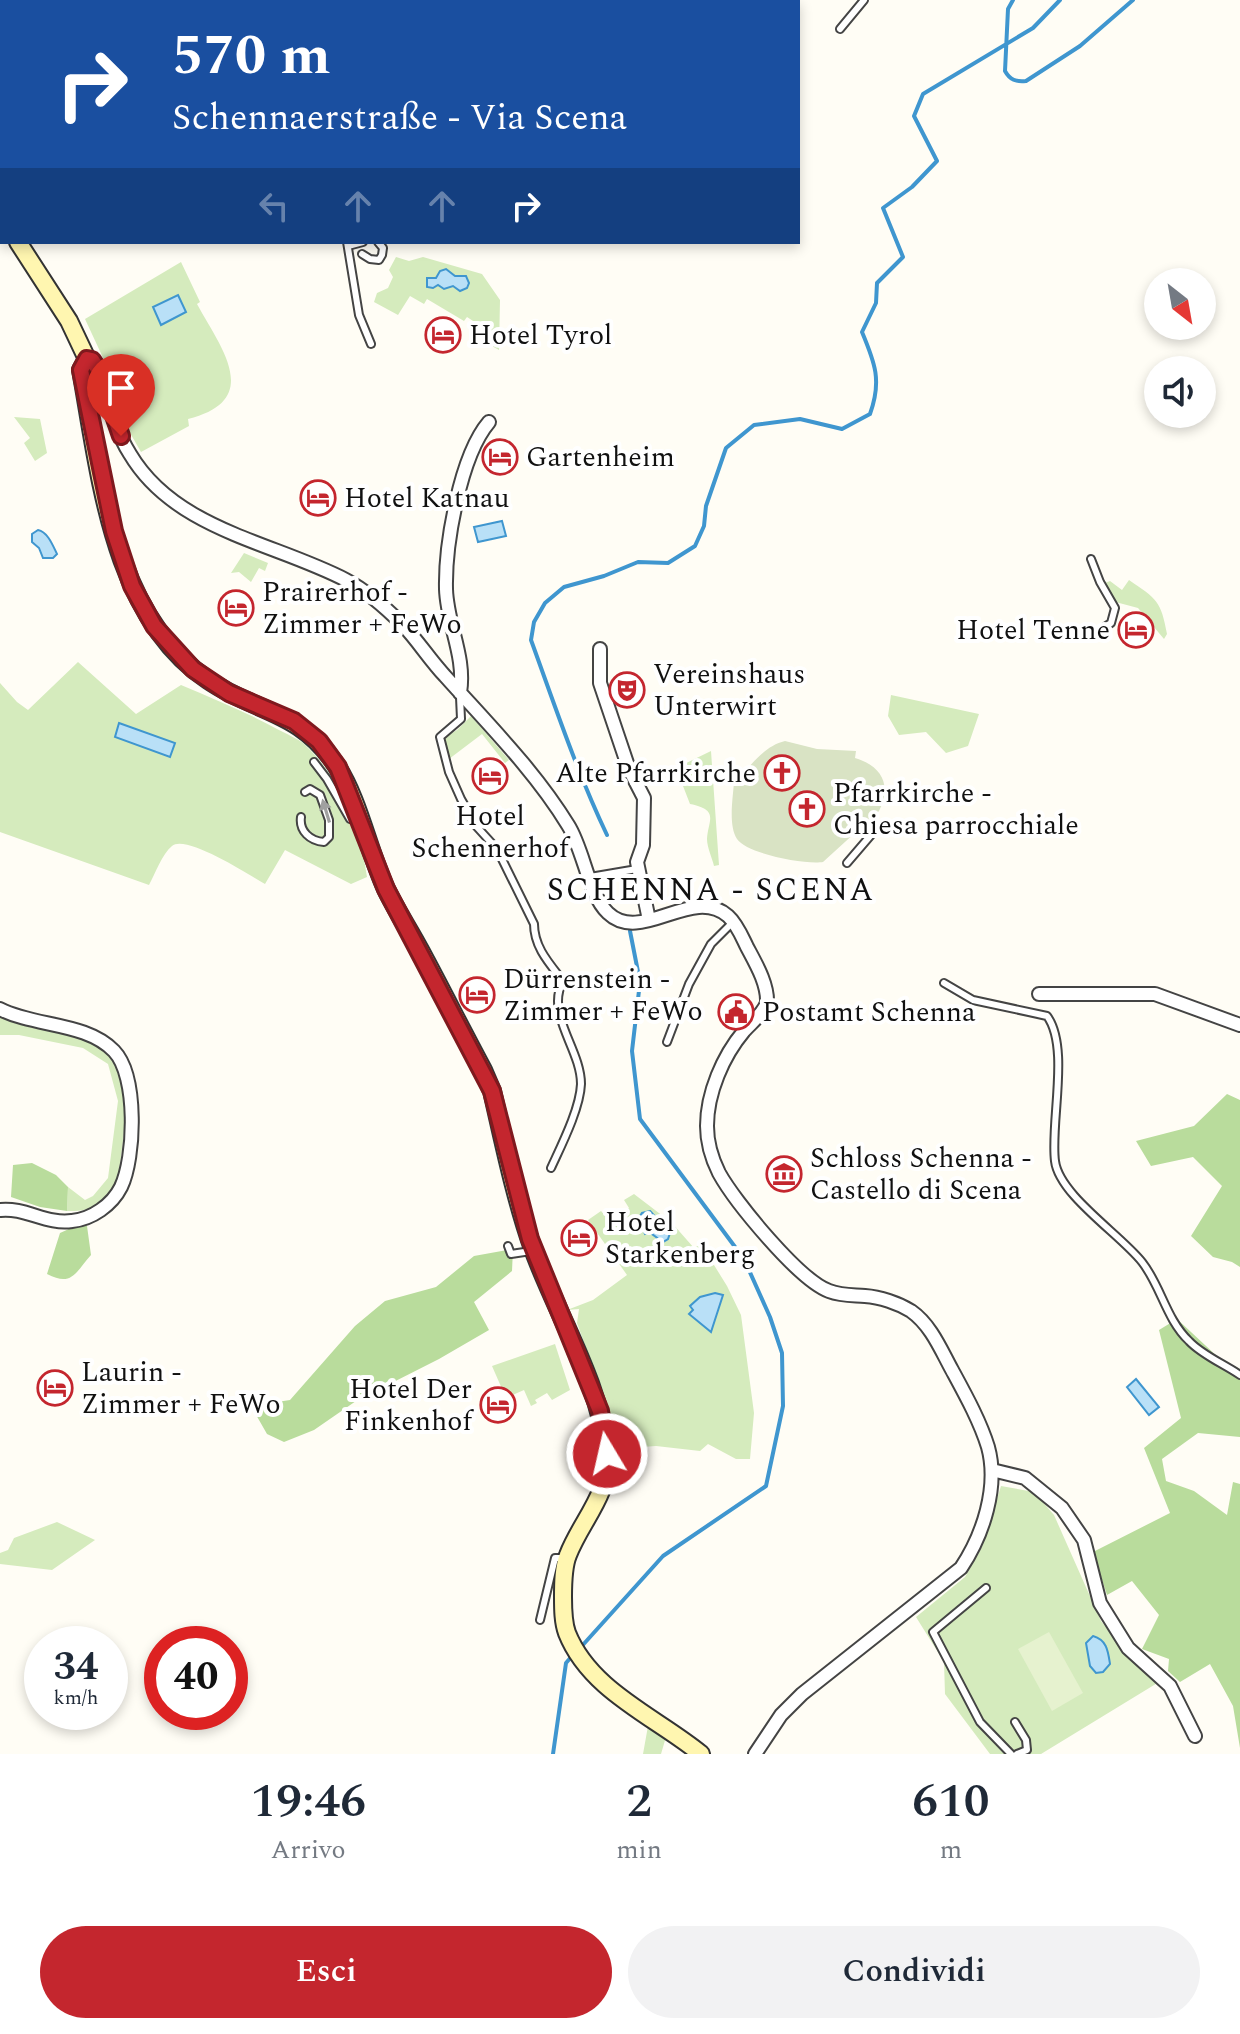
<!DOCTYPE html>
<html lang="it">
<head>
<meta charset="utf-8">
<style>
  :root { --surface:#fff; --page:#f2f2f3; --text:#1f2937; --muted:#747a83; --accent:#c4262e }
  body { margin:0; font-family:Spectral,serif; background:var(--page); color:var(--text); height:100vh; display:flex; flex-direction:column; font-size:30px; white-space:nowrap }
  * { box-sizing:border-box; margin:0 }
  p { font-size:26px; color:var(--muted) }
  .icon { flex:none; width:44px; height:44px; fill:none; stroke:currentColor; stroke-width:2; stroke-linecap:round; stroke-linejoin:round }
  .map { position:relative; height:1754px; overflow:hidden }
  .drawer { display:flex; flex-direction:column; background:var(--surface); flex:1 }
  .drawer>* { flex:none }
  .top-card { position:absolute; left:0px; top:0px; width:800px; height:244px; box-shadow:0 4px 12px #0003; background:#1a4fa0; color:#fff; overflow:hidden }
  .needle { width:52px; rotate:149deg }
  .controls { position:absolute; left:1144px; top:268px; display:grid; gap:16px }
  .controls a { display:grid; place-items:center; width:72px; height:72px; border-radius:50%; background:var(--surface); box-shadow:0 4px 12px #0003; font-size:40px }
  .speed { position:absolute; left:24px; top:1626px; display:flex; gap:16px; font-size:40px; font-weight:700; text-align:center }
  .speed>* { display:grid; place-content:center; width:104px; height:104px; border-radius:50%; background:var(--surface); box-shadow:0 4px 12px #0003; line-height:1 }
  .speed small { font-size:20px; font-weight:400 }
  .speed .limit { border:12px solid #d22; background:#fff; color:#111 }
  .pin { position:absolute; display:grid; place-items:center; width:68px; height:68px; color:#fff; margin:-82px -34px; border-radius:50% 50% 50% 0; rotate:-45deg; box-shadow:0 0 8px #0007 }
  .pin .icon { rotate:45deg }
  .me { position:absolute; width:88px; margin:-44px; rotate:351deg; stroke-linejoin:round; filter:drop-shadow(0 0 6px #0008) }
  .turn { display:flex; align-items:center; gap:28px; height:168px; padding:0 40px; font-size:36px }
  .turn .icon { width:104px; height:104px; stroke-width:2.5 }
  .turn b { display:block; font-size:56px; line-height:68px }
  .lanes { display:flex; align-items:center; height:76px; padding:0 40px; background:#0003; justify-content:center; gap:40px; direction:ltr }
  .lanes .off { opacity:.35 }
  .eta { display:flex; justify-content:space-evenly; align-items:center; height:136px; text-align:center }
  .eta b { font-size:48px; font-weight:600; line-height:56px }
  .button { display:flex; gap:16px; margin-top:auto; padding:16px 40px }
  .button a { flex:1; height:92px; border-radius:48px; background:var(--accent); color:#fff; font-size:32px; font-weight:600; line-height:92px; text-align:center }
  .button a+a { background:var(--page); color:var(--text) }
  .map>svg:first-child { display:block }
  .green { fill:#d5ebbd }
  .forest { fill:#b9dc9c }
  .cemetery { fill:#d9e3c4 }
  .pitch { fill:#e6f2cf }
  .water { fill:#b9e0f7; stroke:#3f96cf; stroke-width:2 }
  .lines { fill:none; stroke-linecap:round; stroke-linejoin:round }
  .stream { stroke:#3f96cf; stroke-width:4 }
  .lane-casing { stroke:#444; stroke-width:10 }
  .street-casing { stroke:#444; stroke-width:16 }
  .secondary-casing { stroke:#333; stroke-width:20 }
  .lane { stroke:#fff; stroke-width:6 }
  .street { stroke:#fff; stroke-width:12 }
  .secondary { stroke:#fff6b0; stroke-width:16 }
  .oneway { fill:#a0a0a0 }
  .route-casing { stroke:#7f191e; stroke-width:20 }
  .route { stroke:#c4262e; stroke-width:14 }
  .labels { text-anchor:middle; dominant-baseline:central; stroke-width:8; stroke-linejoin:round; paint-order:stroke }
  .poi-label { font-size:28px; fill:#111; stroke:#fff; text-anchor:start }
  .quarter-label { font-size:32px; letter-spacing:2px; fill:#111; stroke:#fff }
</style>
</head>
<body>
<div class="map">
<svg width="1240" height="1754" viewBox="0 0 1240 1754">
  <rect width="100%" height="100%" fill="#fffdf5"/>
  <!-- green -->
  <path class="green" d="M396 257 409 261 423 257 482 274 500 300 499 350 490 345 494 339 490 332 467 317 464 321 427 299 424 304 410 296 398 315 374 302 377 293 388 288 393 277 389 270Z
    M181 262 200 302 197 304C221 348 264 400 188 419L189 426 141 452 122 419 111 375 85 319Z
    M14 417 40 419 47 453 35 461 24 443 30 438Z
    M244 553 268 563 265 571 259 568 251 582 239 572 231 573Z
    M1129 580C1157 599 1161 601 1167 634L1164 639 1138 608 1108 600 1105 583 1110 581 1122 590Z
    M78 662 136 714 181 685C214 699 246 712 277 729 286 734 297 738 304 744 342 779 360 828 367 877L351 884 285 850 265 884C249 875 186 834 172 846 162 854 155 874 149 885L0 832V683L17 702 28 710Z
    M891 695 979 714 968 746 946 753 926 732 899 735 888 716Z
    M471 716 509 760 505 763 482 734 449 759 443 738 457 730Z
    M711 751 719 865 714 866C712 858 707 847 707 839 708 820 720 810 690 804L676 768Z
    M0 1016C29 1027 61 1030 89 1042 142 1063 122 1137 118 1182 110 1204 89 1212 67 1211L68 1187 85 1200 93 1196 108 1178 118 1101 108 1064 83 1048 19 1035H0Z
    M634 1194 672 1223 694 1248 701 1244 727 1286 741 1315 754 1413 750 1459H736L708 1444 700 1451 656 1446 614 1449 602 1392 577 1323 579 1309 567 1310 593 1300 627 1275 588 1220 601 1211 612 1223 629 1208 624 1200Z
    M555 1344 570 1390 552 1400 547 1393 535 1400 537 1403 531 1406 524 1390 506 1398 492 1366Z
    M1001 1486 1034 1492 1054 1515 1101 1621 1131 1659 1159 1682 1041 1754H990L945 1694 944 1662 916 1617 965 1577 982 1547Z
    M57 1522 95 1540 52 1570 0 1564V1553L8 1550 14 1538Z
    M648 1726 666 1737 661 1754H643Z"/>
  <!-- forest -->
  <path class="forest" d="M1227 1094 1240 1100V1267L1232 1262 1213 1257 1191 1236 1222 1186 1193 1157 1151 1166 1136 1141 1194 1126Z
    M32 1163 56 1175 68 1187 67 1211 40 1207 11 1197 13 1165Z
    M80 1224 87 1226 91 1255C75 1273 72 1287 47 1274L60 1233Z
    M513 1249 512 1271 474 1302 489 1330 439 1359 356 1401 314 1430 284 1442 267 1434 255 1413 271 1398 277 1402 290 1400 355 1326 385 1301 436 1287 474 1256Z
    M1177 1319 1220 1359 1240 1369V1437L1198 1433 1162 1459 1166 1481 1194 1491 1227 1515 1233 1482 1240 1484V1748L1233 1706 1210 1664 1180 1682 1168 1671 1169 1659 1142 1649 1159 1615 1132 1581 1107 1595 1093 1552 1170 1513 1144 1448 1181 1418 1159 1330Z"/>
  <!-- cemetery -->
  <path class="cemetery" d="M785 741 817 749 856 751 855 758C882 766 892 785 879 811L823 862C806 865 747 854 737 839 728 825 733 798 734 782 750 768 763 746 785 741Z"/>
  <!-- pitch -->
  <path class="pitch" d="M1049 1632 1083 1693 1052 1711 1018 1649Z"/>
  <!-- water -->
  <path class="water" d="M446 269 455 276H466L469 283 467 288 460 291 453 286 444 289 438 285 433 288 427 287V278H436L440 271Z
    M178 295 186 312 161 325 153 307Z
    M502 521 506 536 478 542 474 527Z
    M38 530C48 532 53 546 57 554L53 558H43L39 548 32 542V534Z
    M119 723 175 743 170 757 115 737Z
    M650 1211 670 1233 668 1239 663 1242 649 1232 645 1234 638 1219 642 1213Z
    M715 1293 723 1295 711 1332 689 1314 693 1310 690 1306 700 1297Z
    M1136 1379 1159 1407 1149 1415 1127 1387Z
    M1093 1636C1107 1640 1108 1651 1110 1664L1103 1672 1096 1673 1090 1666 1086 1643Z"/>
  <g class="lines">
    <!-- stream -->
    <path class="stream" d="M1013 0 1008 9 1005 71C1010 80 1016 82 1026 81L1080 46 1133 0
      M607 835C577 772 555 706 531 640L534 622 545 603 564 587 604 576 638 562 668 563 695 546 704 526 706 506 726 448 754 425 800 419 842 429 870 414C882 381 875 363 862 332L876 303 877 283 903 257 883 208 912 187 937 161 914 116 923 94 1033 28 1060 0
      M581 1647 663 1556 766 1486 783 1406 782 1353 770 1317 744 1259 640 1119 632 1051 640 982 630 931
      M553 1754 566 1663 572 1656"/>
    <defs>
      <path id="lane" d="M840 29 864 0
        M347 242 359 315 371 344
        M348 246 363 242
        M362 254 370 259 379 260 382 255 383 248 378 242
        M1089 637 1111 623 1115 608 1100 582 1091 559
        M460 697 461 719 440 737 449 772 461 799 477 827 497 849 534 924C534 947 549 963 563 981 545 1014 581 1049 581 1084 580 1109 561 1146 551 1168
        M314 762 327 779 350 819
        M301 817C299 831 310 841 324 842L329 837V820L320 795 310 789 305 792
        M847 863 871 835
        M590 877 637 869
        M944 983 973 1000 1047 1016C1070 1047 1050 1123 1055 1161 1059 1195 1121 1235 1142 1262 1161 1286 1166 1319 1189 1341 1202 1355 1224 1364 1240 1375
        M667 1042 689 984 711 944 733 922
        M508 1246 511 1254 531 1251
        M986 1588 933 1632 980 1722 1011 1754
        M540 1620 555 1558H563
        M1015 1722 1026 1740 1027 1750 1017 1754"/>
      <path id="street" d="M87 359 92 360 98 369C107 397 114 429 130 454 175 530 273 542 346 580 367 591 386 608 403 625 418 641 430 660 445 676 488 724 535 771 568 825 584 850 588 894 608 913 641 945 692 885 728 916 737 924 742 937 747 947 756 964 768 984 767 1003 762 1015 752 1022 744 1031 723 1056 707 1093 707 1126 707 1141 712 1159 719 1173 735 1202 799 1280 829 1291 842 1296 853 1295 865 1296 880 1297 898 1303 911 1311 931 1325 941 1350 952 1370 965 1394 980 1421 988 1447 999 1487 983 1535 961 1568L802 1694 781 1715 755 1754
        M600 649V683L629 769 644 798 643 845 637 862 649 920
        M460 693C466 656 447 625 446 589 445 545 460 456 489 422
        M1039 994H1155L1240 1025
        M0 1009C35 1027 86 1022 114 1051 138 1076 135 1158 121 1187 112 1205 92 1219 72 1221 47 1225 25 1207 0 1210
        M992 1470 1025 1478 1062 1508 1084 1540 1100 1603 1128 1648 1170 1686 1195 1736"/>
      <path id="secondary" d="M0 217 2 219
        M18 242 69 321 87 359 81 370C100 474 112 616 208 680 256 713 300 710 336 765 359 800 368 850 386 889 396 910 410 931 421 952 442 991 462 1031 483 1070L492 1091C504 1143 515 1198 533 1249 557 1315 601 1384 607 1455 610 1494 581 1521 568 1555 563 1567 563 1584 563 1597 563 1609 563 1622 567 1633 590 1691 656 1717 701 1754"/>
    </defs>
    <!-- lane casing -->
    <use href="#lane" class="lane-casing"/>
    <!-- street casing -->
    <use href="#street" class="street-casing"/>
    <!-- secondary casing -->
    <use href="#secondary" class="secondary-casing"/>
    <!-- lane -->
    <use href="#lane" class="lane"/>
    <!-- street -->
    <use href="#street" class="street"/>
    <!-- secondary -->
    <use href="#secondary" class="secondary"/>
  </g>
  <!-- one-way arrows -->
  <defs><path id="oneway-solid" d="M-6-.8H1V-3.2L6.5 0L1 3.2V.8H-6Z" transform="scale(2)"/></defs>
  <use class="oneway" href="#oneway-solid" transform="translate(326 811) rotate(-107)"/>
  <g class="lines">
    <defs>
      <path id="route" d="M121 436 98 369 92 360 87 359 81 370 114 531 132 586 154 626 193 669 229 693 294 721 319 741 338 767 386 889 492 1091 530 1239 600 1411 607 1454"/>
    </defs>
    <!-- route casing -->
    <use href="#route" class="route-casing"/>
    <!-- route -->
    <use href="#route" class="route"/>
  </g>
  <!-- icons -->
  <defs>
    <symbol id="hotel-ring" viewBox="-11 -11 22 22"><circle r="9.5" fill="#fff" stroke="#c4262e" stroke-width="1.5"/><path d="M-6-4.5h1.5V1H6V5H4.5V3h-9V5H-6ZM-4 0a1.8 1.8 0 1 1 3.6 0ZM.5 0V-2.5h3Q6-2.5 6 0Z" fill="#c4262e"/></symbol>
    <symbol id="theatre-ring" viewBox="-11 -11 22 22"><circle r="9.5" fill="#fff" stroke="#c4262e" stroke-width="1.5"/><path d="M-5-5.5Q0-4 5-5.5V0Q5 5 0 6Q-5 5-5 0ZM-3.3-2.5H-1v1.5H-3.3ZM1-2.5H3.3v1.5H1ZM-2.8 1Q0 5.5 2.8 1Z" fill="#c4262e"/></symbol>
    <symbol id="church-ring" viewBox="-11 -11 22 22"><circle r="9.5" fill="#fff" stroke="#c4262e" stroke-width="1.5"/><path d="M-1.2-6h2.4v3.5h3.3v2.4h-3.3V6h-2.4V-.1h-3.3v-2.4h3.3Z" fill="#c4262e"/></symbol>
    <symbol id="civic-ring" viewBox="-11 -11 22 22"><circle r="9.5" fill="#fff" stroke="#c4262e" stroke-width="1.5"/><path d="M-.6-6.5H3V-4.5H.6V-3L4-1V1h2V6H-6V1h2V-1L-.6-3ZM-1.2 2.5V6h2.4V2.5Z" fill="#c4262e"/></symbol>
    <symbol id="museum-ring" viewBox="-11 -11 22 22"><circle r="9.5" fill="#fff" stroke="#c4262e" stroke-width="1.5"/><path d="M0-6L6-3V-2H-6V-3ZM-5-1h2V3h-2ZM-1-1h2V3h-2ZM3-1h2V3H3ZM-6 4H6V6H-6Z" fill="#c4262e"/></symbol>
  </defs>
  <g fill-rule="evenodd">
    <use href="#hotel-ring" x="423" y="315" width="40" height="40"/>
    <use href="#hotel-ring" x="480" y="437" width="40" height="40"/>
    <use href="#hotel-ring" x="298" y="478" width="40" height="40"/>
    <use href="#hotel-ring" x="216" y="588" width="40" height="40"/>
    <use href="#hotel-ring" x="1116" y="610" width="40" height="40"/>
    <use href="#theatre-ring" x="607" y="670" width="40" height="40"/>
    <use href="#church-ring" x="762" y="753" width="40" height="40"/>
    <use href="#hotel-ring" x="470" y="756" width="40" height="40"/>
    <use href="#church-ring" x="787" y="789" width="40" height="40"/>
    <use href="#hotel-ring" x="457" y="975" width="40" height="40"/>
    <use href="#civic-ring" x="716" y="992" width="40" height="40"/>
    <use href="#museum-ring" x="764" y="1154" width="40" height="40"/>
    <use href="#hotel-ring" x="559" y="1218" width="40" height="40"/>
    <use href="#hotel-ring" x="35" y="1368" width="40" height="40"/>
    <use href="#hotel-ring" x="478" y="1385" width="40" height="40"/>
  </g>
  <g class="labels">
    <!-- poi labels -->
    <g class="poi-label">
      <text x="469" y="335">Hotel Tyrol</text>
      <text x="526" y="457">Gartenheim</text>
      <text x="344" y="498">Hotel Katnau</text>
      <text x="262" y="592">Prairerhof -<tspan x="262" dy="32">Zimmer + FeWo</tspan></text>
      <text x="1110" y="630" text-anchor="end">Hotel Tenne</text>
      <text x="653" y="674">Vereinshaus<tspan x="653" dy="32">Unterwirt</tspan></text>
      <text x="756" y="773" text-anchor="end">Alte Pfarrkirche</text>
      <text x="833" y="793">Pfarrkirche -<tspan x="833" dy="32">Chiesa parrocchiale</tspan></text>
      <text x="490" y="816" text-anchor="middle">Hotel<tspan x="490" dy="32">Schennerhof</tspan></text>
      <text x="503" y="979">Dürrenstein -<tspan x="503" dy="32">Zimmer + FeWo</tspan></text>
      <text x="762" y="1012">Postamt Schenna</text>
      <text x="810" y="1158">Schloss Schenna -<tspan x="810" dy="32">Castello di Scena</tspan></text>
      <text x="605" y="1222">Hotel<tspan x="605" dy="32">Starkenberg</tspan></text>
      <text x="81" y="1372">Laurin -<tspan x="81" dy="32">Zimmer + FeWo</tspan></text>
      <text x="472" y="1389" text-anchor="end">Hotel Der<tspan x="472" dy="32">Finkenhof</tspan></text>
    </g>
    <!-- quarter labels -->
    <g class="quarter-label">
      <text x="711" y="890">SCHENNA - SCENA</text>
    </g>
  </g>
</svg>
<div class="controls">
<a><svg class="needle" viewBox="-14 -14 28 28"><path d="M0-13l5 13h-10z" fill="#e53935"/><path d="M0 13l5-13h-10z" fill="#747a83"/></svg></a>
<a><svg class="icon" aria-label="sound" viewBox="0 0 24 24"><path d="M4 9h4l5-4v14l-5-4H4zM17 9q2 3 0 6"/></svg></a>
</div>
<div class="speed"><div>34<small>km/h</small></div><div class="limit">40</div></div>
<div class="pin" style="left:121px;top:436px;background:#d93025"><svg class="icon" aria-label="arrive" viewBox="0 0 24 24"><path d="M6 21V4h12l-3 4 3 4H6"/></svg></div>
<svg class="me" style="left:607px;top:1454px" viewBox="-20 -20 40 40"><circle r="17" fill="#c4262e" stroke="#fff" stroke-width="3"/><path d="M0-11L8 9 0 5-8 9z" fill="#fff"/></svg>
<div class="top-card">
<div class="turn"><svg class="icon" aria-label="right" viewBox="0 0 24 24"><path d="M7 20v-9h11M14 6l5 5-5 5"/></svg><div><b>570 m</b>Schennaerstraße - Via Scena</div></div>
<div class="lanes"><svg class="icon off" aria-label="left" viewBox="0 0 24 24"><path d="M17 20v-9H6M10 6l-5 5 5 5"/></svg><svg class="icon off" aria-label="ahead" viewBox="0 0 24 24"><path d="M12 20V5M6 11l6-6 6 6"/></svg><svg class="icon off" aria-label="ahead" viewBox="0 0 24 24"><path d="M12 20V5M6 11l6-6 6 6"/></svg><svg class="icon" aria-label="right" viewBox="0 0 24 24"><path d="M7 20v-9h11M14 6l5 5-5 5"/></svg></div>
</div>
</div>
<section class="drawer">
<div class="eta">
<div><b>19:46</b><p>Arrivo</p></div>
<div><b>2</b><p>min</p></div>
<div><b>610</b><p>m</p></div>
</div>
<div class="button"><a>Esci</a><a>Condividi</a></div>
</section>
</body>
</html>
